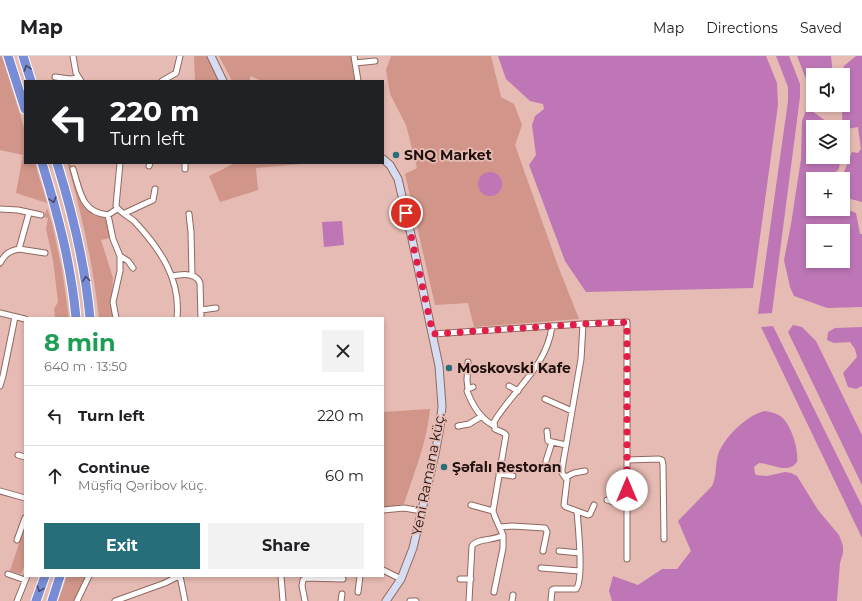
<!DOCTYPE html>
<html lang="en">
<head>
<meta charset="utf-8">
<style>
  :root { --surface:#fff; --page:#f2f2f2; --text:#202124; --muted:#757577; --line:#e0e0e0; --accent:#266e7a }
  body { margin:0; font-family:Montserrat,sans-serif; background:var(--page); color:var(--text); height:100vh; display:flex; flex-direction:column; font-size:15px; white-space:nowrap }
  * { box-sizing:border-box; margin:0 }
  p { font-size:13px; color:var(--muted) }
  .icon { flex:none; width:22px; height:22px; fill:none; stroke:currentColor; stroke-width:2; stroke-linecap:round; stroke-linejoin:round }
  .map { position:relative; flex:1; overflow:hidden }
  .drawer { position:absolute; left:24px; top:261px; width:360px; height:260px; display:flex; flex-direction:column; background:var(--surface); border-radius:0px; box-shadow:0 2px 6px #0003 }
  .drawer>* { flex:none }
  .banner { position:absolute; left:24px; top:24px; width:360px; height:84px; border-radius:0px; box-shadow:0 2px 6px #0003; background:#202124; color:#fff; overflow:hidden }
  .tools { position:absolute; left:806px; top:12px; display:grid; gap:8px }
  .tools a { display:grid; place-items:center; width:44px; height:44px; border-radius:0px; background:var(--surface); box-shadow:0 2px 6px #0003; font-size:20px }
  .pin { position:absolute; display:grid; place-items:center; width:34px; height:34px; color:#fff; margin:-17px; border:2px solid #fff; border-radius:50%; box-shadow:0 1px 4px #0007 }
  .me { position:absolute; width:44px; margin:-22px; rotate:0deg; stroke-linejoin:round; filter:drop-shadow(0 0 3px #0008) }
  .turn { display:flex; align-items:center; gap:14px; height:84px; padding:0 20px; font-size:18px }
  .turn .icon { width:52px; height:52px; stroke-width:2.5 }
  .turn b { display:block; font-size:28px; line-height:34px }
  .round { display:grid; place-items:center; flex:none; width:42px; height:42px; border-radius:0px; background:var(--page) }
  .head { display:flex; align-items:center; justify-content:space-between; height:68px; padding:0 20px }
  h1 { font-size:24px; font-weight:700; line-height:30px; color:#1e9e55 }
  .action { display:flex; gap:8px; margin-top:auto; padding:8px 20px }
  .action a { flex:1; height:46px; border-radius:0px; background:var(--accent); color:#fff; font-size:16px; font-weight:700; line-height:46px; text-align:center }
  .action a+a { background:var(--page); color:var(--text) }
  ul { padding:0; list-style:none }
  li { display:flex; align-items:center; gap:12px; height:60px; padding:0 20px; border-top:1px solid var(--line) }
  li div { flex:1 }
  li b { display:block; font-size:15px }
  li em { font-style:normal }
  header { display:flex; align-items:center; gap:24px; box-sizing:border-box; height:56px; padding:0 20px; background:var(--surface); border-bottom:1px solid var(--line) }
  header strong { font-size:19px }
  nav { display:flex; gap:22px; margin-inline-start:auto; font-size:14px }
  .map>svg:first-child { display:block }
  .green { fill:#d19589 }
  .water { fill:#be76b6; fill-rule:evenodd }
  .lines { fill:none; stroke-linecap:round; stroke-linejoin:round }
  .street-casing { stroke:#8f6961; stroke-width:7 }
  .secondary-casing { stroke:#8f6961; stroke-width:9 }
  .highway-casing { stroke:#fff; stroke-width:11 }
  .street { stroke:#fff; stroke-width:5 }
  .secondary { stroke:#d6ddf2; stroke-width:7 }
  .highway { stroke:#788dd5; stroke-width:9 }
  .oneway { stroke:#484968 }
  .route { stroke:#e11d48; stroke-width:7; stroke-dasharray:0 12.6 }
  .poi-dot { fill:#266e7a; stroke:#e6bbb3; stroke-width:1.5 }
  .labels { text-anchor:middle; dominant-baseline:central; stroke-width:3.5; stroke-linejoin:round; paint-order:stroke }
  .poi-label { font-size:14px; font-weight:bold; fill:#20110f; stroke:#e6bbb3; text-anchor:start }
  .street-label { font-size:14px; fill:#20110f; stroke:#e6bbb3 }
</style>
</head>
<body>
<header>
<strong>Map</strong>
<nav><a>Map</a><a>Directions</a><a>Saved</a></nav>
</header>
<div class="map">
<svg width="862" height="545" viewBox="0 0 862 545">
  <rect width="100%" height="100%" fill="#e6bbb3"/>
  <!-- green -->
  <path class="green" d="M0 0H2L25 75V107H35L47 147 16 137 23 99 0 94Z
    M194 0H208L221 25H195Z
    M219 0H352L356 25H261L251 20 249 25H232Z
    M391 0H491L501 41 514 48 522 69 515 89 558 210 579 263 474 271 468 247 435 249 405 118 417 112 406 69 390 38 386 14Z
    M67 107H71C72 122 78 151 93 158 96 160 101 161 105 162L110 182 101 184 113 222 111 249 114 262H99C93 209 82 158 67 107Z
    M235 107H313L256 112 258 134 220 146 209 120Z
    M47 152 52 167 62 213 69 262H55L54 253 58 246 53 204 46 173 48 162 44 161Z
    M430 353C427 386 414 417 404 448L383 452V356Z
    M25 469V508L21 518 10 515Z
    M67 520H86L75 545H58Z"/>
  <!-- water -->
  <path class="water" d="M498 0H766L777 27 778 49 753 232 586 236 565 205 529 109 536 99 532 69 535 60 544 53 543 48 530 45 506 23Z
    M776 0H789L800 28V41L772 257 758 258 788 45V31Z
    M797 0H831L833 19H813V43L810 42 808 28Z
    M856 0H862V146L847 142 844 116 852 96 858 97 861 93 858 71 847 73 842 71 843 19H841L844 10Z
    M806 54 812 55 830 68 831 71H813V101H840L839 113C829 122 826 123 813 123V127L809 131 810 143 813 145V153L843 152 856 157 860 178H862V251L827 252 794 240 790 231 784 204 791 168 801 103 802 65ZM813 175H843V205H813Z
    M478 128a12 12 0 1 1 24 0a12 12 0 1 1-24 0Z
    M342 165 344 189 324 191 322 166Z
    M793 269 802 271 816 285 862 379V429L788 276Z
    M773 270 862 450V482L761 271Z
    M862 271V330L856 333 848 331 843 317 857 301 855 293 850 286 834 287 827 284 828 276 835 272Z
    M765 355C770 356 776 357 780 360 791 367 799 394 797 406 788 419 771 407 759 407L754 411 755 417 756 419 767 420 785 416 791 417 797 420 818 454 839 479 843 490V497L840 507 837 545H612L609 535 613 520 638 529 662 513H677L691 495 678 465 712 430C717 420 715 409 718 399 723 382 748 358 765 355Z"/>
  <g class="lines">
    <defs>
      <path id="street" d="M73 0 76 17 81 25
        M354 0 358 25
        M355 7 375 5
        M55 21 70 23 79 22
        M162 25 176 17 180 0
        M120 107 116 150C119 156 130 161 135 166 160 193 181 223 177 262
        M149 110 150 107
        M73 113C80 134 81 157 108 159L117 153
        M185 113V107
        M0 153 18 154 41 159
        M29 157 19 193 45 197
        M125 157 153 144 155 133
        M189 158 191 176 192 219
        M108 159 113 183 120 200V215L113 246 116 262
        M120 200 128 205 133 212
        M0 207C5 198 9 195 19 193
        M172 220C181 218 196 216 200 227L201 262
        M201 254 216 252
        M0 257 25 263
        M433 278 583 268 627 266V503
        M0 330 3 320 15 261
        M509 330 518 335
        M473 331 468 333 467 335C472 348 481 363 493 369
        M468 333 467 324 468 306
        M545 343 572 355
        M458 370 469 368 482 360
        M547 375 548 385 566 389
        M18 399 25 401
        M627 404 659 403 662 404 663 409 664 483
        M546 405 552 386
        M499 418 513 420
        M566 421 574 417 585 415
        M0 435 25 442
        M607 444 627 450
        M471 449 493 455
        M383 454 404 452 422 455
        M577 455 588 459 590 458 594 449
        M500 471 512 470 545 472 547 476 543 495
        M17 484 25 462
        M559 495 580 497
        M541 512 580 515
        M383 514 401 523
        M8 518 25 524
        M180 520 185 545
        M281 520 283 545
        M460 523H471
        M358 536 360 520
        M494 536 503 492V479
        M17 545 27 520
        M77 545 89 520
        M115 545 165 527 179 520
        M305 545 302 530 303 524 306 522 343 523
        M341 545 342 538
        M410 545H416
        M469 545 472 490C477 482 494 485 503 479L495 461 493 455 506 379 504 377 495 373 494 366C513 334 547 311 552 270
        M512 545 513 539
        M551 545 552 534 554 533H576C584 525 578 468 577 455L566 451 564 449 567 424 562 417V413L581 303 583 268"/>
      <path id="secondary" d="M211 0 223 25
        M383 103 390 109 398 123 412 183 439 310 442 350 440 371 435 398 413 492 401 523 386 545"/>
      <path id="highway" d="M8 0 25 53
        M23 0 31 25
        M42 107C58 159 71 208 76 262
        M57 107C73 158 85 209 90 262
        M36 545 45 520
        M52 545 60 520"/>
    </defs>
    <!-- street casing -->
    <use href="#street" class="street-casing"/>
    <!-- secondary casing -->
    <use href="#secondary" class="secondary-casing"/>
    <!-- highway casing -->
    <use href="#highway" class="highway-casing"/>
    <!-- street -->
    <use href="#street" class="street"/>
    <!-- secondary -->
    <use href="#secondary" class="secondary"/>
    <!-- highway -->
    <use href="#highway" class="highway"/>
  </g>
  <!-- one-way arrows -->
  <defs><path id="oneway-chevron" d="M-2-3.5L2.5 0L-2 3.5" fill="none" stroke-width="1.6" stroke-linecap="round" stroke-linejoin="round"/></defs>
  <g class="oneway">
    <use href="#oneway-chevron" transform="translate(27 12) rotate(-108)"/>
    <use href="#oneway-chevron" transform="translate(53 144) rotate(74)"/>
    <use href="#oneway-chevron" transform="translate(86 223) rotate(-98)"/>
    <use href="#oneway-chevron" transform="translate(40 533) rotate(110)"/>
  </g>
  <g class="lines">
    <!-- route -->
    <path class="route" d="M406 157 433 278 583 268 627 266V434"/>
  </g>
  <!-- markers -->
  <g class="poi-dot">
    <circle cx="396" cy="99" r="4"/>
    <circle cx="449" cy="312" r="4"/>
    <circle cx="444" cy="411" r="4"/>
  </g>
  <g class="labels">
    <!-- poi labels -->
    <g class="poi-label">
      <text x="404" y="99">SNQ Market</text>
      <text x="457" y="312">Moskovski Kafe</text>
      <text x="452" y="411">Şəfalı Restoran</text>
    </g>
    <!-- street labels -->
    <g class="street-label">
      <text transform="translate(428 418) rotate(-79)">Yeni Ramana küç.</text>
    </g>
  </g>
</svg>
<div class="tools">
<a><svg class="icon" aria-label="sound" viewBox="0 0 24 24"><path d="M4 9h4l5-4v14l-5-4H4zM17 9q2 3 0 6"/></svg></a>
<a><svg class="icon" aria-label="layers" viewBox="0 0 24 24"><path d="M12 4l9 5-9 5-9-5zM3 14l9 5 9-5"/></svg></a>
<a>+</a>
<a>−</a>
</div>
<div class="pin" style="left:406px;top:157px;background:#d93025"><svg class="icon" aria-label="arrive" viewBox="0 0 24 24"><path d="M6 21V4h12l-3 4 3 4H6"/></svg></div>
<svg class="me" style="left:627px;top:434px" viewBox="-20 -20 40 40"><circle r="19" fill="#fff"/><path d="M0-13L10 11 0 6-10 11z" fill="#e11d48"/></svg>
<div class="banner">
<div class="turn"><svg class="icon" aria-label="left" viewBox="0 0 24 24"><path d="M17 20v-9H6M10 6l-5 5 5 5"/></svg><div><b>220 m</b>Turn left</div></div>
</div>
<section class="drawer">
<div class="head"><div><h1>8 min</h1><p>640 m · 13:50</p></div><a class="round"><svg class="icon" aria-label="close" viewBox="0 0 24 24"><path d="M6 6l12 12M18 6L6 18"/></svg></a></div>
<ul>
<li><svg class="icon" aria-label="left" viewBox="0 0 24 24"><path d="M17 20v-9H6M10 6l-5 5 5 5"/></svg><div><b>Turn left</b></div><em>220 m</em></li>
<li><svg class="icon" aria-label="ahead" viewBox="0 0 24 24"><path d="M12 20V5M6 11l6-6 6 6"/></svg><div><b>Continue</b><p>Müşfiq Qəribov küç.</p></div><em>60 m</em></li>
</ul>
<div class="action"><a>Exit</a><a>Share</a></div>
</section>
</div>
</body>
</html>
